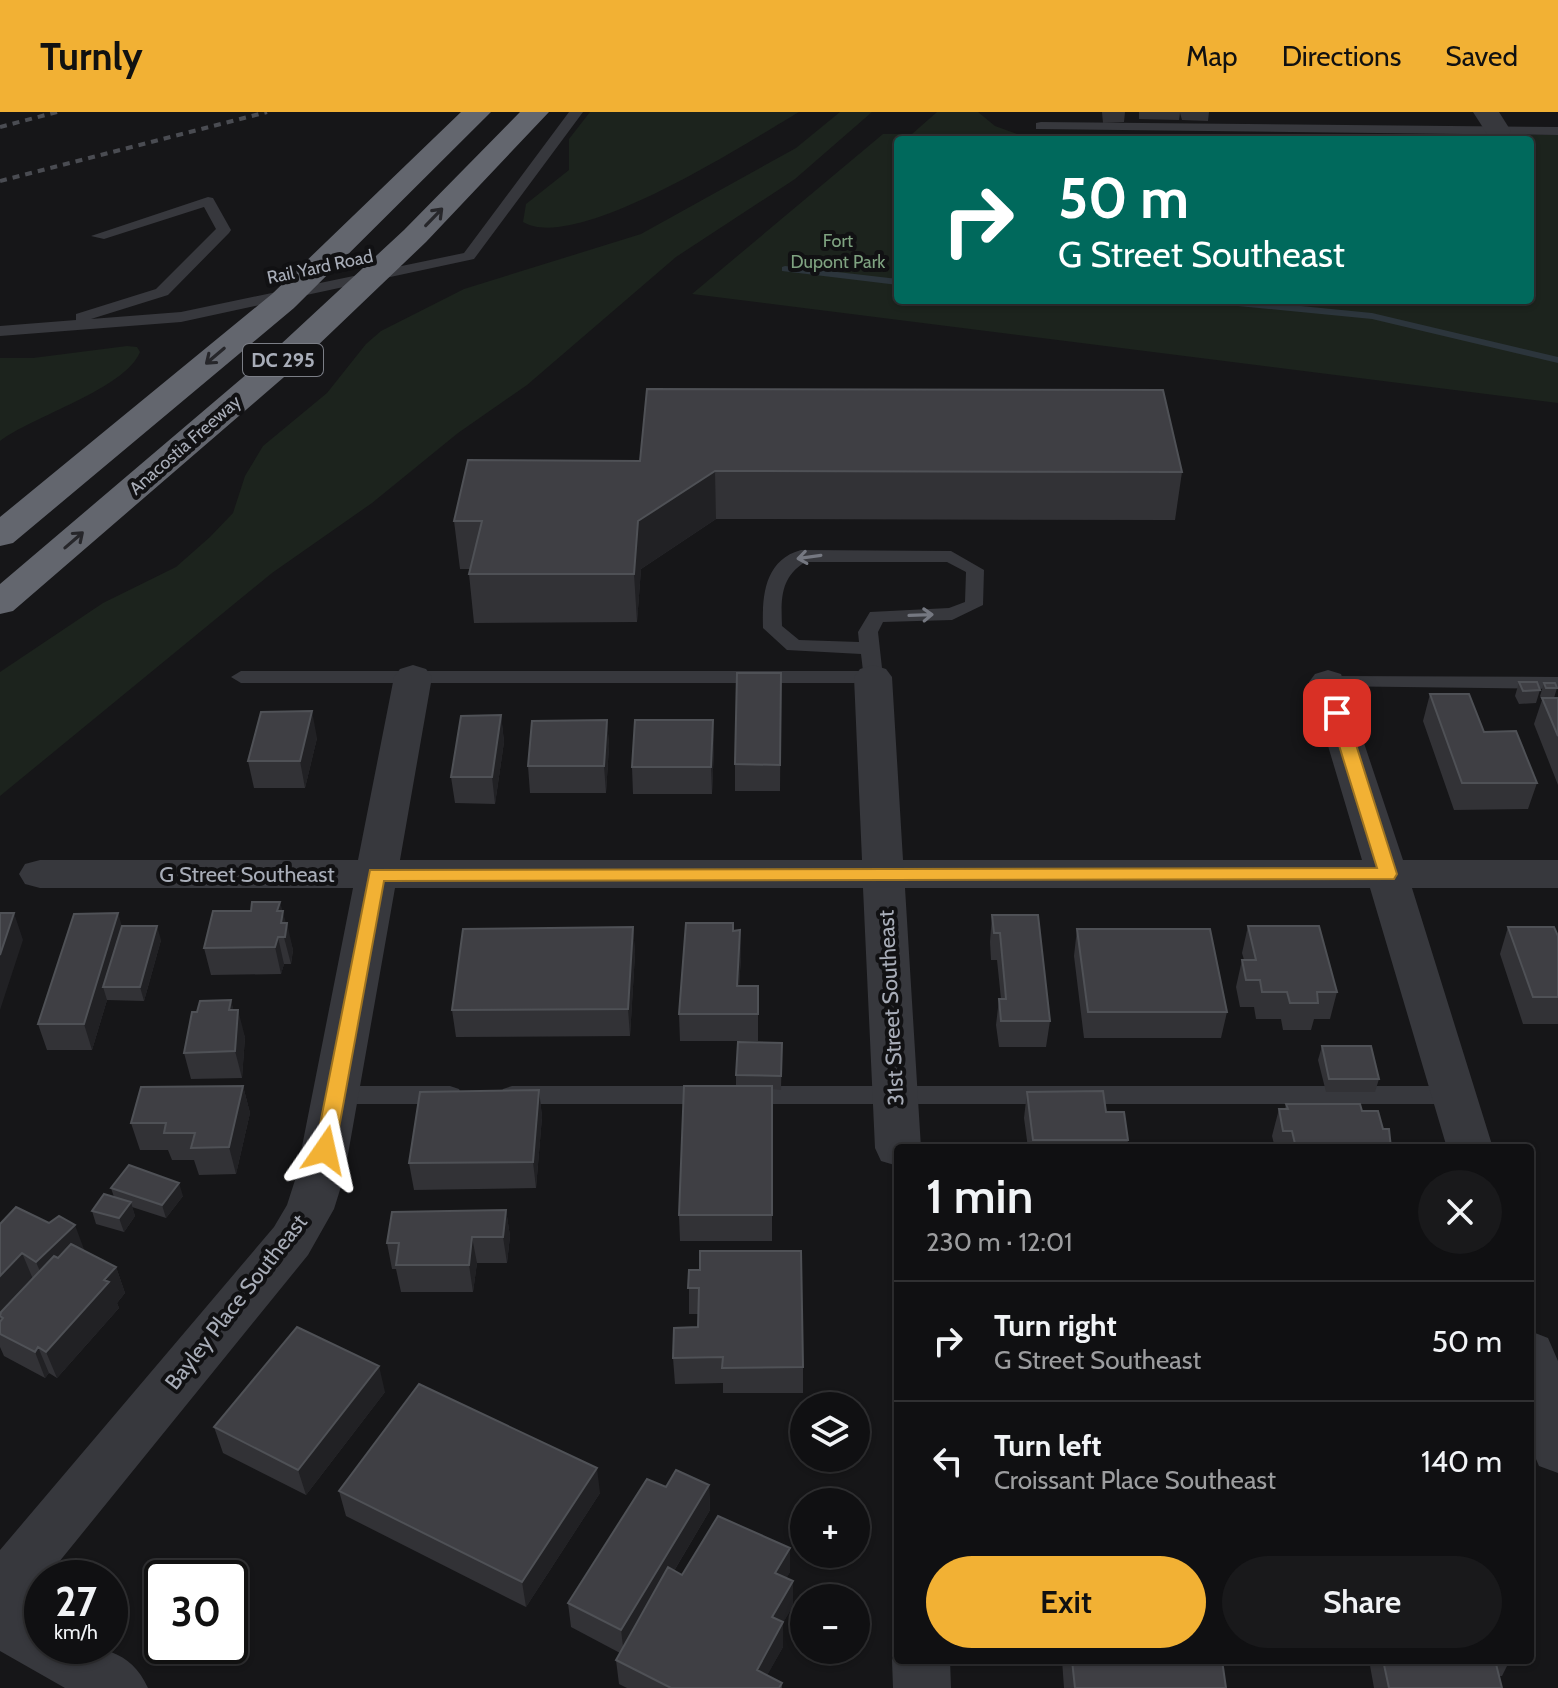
<!DOCTYPE html>
<html lang="en">
<head>
<meta charset="utf-8">
<style>
  :root { --surface:#101012; --page:#19191b; --text:#f1f3f6; --muted:#9c9d9f; --line:#303032; --accent:#f2b134 }
  body { margin:0; font-family:Cabin,sans-serif; background:var(--page); color:var(--text); height:100vh; display:flex; flex-direction:column; font-size:30px; white-space:nowrap }
  * { box-sizing:border-box; margin:0 }
  p { font-size:26px; color:var(--muted) }
  .icon { flex:none; width:44px; height:44px; fill:none; stroke:currentColor; stroke-width:2; stroke-linecap:round; stroke-linejoin:round }
  .map { position:relative; flex:1; overflow:hidden }
  .details { position:absolute; left:894px; top:1032px; width:640px; height:520px; display:flex; flex-direction:column; background:var(--surface); border-radius:8px; box-shadow:0 2px 6px #0004,0 0 0 2px var(--line) }
  .details>* { flex:none }
  .guide { position:absolute; left:894px; top:24px; width:640px; height:168px; border-radius:8px; box-shadow:0 2px 6px #0004,0 0 0 2px var(--line); background:#00695c; color:#fff; overflow:hidden }
  .controls { position:absolute; left:790px; top:1280px; display:grid; gap:16px }
  .controls a { display:grid; place-items:center; width:80px; height:80px; border-radius:50%; background:var(--surface); box-shadow:0 2px 6px #0004,0 0 0 2px var(--line); font-size:40px }
  .speed { position:absolute; left:24px; top:1448px; display:flex; gap:16px; font-size:40px; font-weight:700; text-align:center }
  .speed>* { display:grid; place-content:center; width:104px; height:104px; border-radius:50%; background:var(--surface); box-shadow:0 2px 6px #0004,0 0 0 2px var(--line); line-height:1 }
  .speed small { font-size:20px; font-weight:400 }
  .speed .limit { border:4px solid #111; border-radius:12px; background:#fff; color:#111 }
  .pin { position:absolute; display:grid; place-items:center; width:68px; height:68px; color:#fff; margin:-34px; border-radius:16px; box-shadow:0 4px 12px #0006 }
  .me { position:absolute; width:88px; margin:-44px; rotate:11deg; stroke-linejoin:round; filter:drop-shadow(0 0 6px #0008) }
  .turn { display:flex; align-items:center; gap:28px; height:168px; padding:0 32px; font-size:36px }
  .turn .icon { width:104px; height:104px; stroke-width:2.5 }
  .turn b { display:block; font-size:56px; line-height:68px }
  .round { display:grid; place-items:center; flex:none; width:84px; height:84px; border-radius:42px; background:var(--page) }
  .overview { display:flex; align-items:center; justify-content:space-between; height:136px; padding:0 32px }
  h1 { font-size:48px; font-weight:600; line-height:60px }
  .cta { display:flex; gap:16px; margin-top:auto; padding:16px 32px }
  .cta a { flex:1; height:92px; border-radius:48px; background:var(--accent); color:#111; font-size:32px; font-weight:600; line-height:92px; text-align:center }
  .cta a+a { background:var(--page); color:var(--text) }
  ul { padding:0; list-style:none }
  li { display:flex; align-items:center; gap:24px; height:120px; padding:0 32px; border-top:2px solid var(--line) }
  li div { flex:1 }
  li b { display:block; font-size:30px }
  li em { font-style:normal }
  header { display:flex; align-items:center; gap:48px; box-sizing:border-box; height:112px; padding:0 40px; background:var(--accent); color:#111 }
  header strong { font-size:38px }
  nav { display:flex; gap:44px; margin-inline-start:auto; font-size:28px }
  .map>svg:first-child { display:block }
  .green { fill:#1c231d; fill-rule:evenodd }
  .lines { fill:none; stroke-linecap:round; stroke-linejoin:round }
  .stream { fill:#2c353c; fill-rule:evenodd }
  .lane { fill:#37383d; fill-rule:evenodd }
  .street { fill:#37383d; fill-rule:evenodd }
  .highway { fill:#63666e; fill-rule:evenodd }
  .rail { stroke:#4a4c52; stroke-width:4; stroke-dasharray:7 6; stroke-linecap:butt }
  .wall { fill:#323236 }
  .shaded-wall { fill:#212124 }
  .building { fill:#3f3f44; stroke:#4f5156; stroke-width:2 }
  .oneway { stroke:#26262a }
  .oneway2 { stroke:#757881 }
  .route { fill:#f2b134; stroke:#9d7322; stroke-width:2 }
  .labels { text-anchor:middle; dominant-baseline:central; stroke-width:8; stroke-linejoin:round; paint-order:stroke }
  .far-park-label { font-size:18px; fill:#7fa381; stroke:#111113 }
  .far-street-label { font-size:18px; fill:#a8adb8; stroke:#111113 }
  .shield { fill:#111113; stroke:#7b7e86; stroke-width:2 }
  .shield-label { font-size:20px; font-weight:bold; fill:#a8adb8 }
  .street-label { font-size:22px; fill:#a8adb8; stroke:#111113 }
</style>
</head>
<body>
<header>
<strong>Turnly</strong>
<nav><a>Map</a><a>Directions</a><a>Saved</a></nav>
</header>
<div class="map">
<svg width="1558" height="1576" viewBox="0 0 1558 1576">
  <rect width="100%" height="100%" fill="#161618"/>
  <!-- green -->
  <path class="green" d="M590 0H799C748 30 576 142 523 110L526 92 569 58V27Z
    M840 0H872L795 67 676 145 527 273 458 321 372 391 272 461 0 684V560L103 491 176 455 210 425 233 401 245 364 263 334 327 281 366 232 381 219 464 177 641 122 796 36Z
    M937 0H978L995 14 1017 22 1558 23V291L692 182 883 22H912ZM898 28H1530V188H898Z
    M127 234 137 235 140 240C125 277 33 304 0 329V246H33Z"/>
  <g class="lines">
    <!-- stream -->
    <path class="stream" d="M785 154 898 167V173L782 159V155Z
      M1214 188H1238L1372 201 1558 245V251L1372 207 1238 194Z"/>
    <!-- lane -->
    <path class="lane" d="M569 0H583L474 147 181 210 0 224V214L76 208V202L156 177 216 117 204 95 104 127 91 124 208 85 213 86 231 118 229 121 168 183 91 207 181 200 464 141Z
      M1041 10 1558 15V23L1036 17V11Z
      M801 438 951 439 984 458 983 493 952 508 883 510 878 520 883 565 873 571H241L231 565 241 559H863L861 542 787 538 763 516C762 485 764 448 801 438ZM805 450H947L966 460 965 490 949 496 870 500 858 520 859 530 799 528 782 514C781 487 780 466 805 450Z
      M1328 564 1558 565V577L1321 574 1318 570Z
      M335 974H450L459 977 462 983 459 989 450 992H335L326 989 323 983 326 977Z
      M512 974H1455L1464 977 1467 983 1464 989 1455 992H512L503 989 500 983 503 977Z"/>
    <!-- street -->
    <path class="street" d="M1473 0H1499L1511 19 1507 25H1489Z
      M413 553 426 557 432 565 400 748H862L854 565 860 557 873 553 886 557 892 565 903 748H1362L1309 570 1315 562 1328 558 1341 562 1403 748H1558V776H1412L1493 1036H1447L1370 776H905L921 1036H898V1054L881 1049 875 1036 863 776H395L344 1065 334 1097 308 1143 46 1466H42L24 1493 42 1503V1534C85 1534 128 1530 148 1576H65L0 1539V1438L274 1115 287 1093 296 1065 353 776H40L25 772 19 762 25 752 40 748H358L394 565 400 557Z
      M1530 1219 1548 1226 1558 1249V1361L1539 1354 1530 1333Z
      M898 1535V1548H950L951 1576H893L892 1548Z"/>
    <!-- highway -->
    <path class="highway" d="M461 0H491L294 196 13 431 0 434V405L272 182Z
      M520 0H549L426 130 291 259 13 499 0 502V472L267 245 404 118Z"/>
    <!-- rail -->
    <path class="rail" d="M0 15 57 0
      M0 69 267 0"/>
  </g>
  <!-- wall -->
  <path class="wall" d="M1102 0H1125L1124 10 1103 11Z
    M1139 0H1209L1208 9 1182 8 1180 1 1179 8 1139 7Z
    M468 348 1182 360 1175 408 716 407 641 457 637 510 474 511 469 462 470 457H460L454 409Z
    M781 561 780 679H735V652Z
    M1519 570 1540 578 1536 591 1519 592 1515 584Z
    M1544 571 1557 576 1554 586H1558V673L1534 612 1542 588 1540 584Z
    M1430 582 1484 620 1537 671 1528 697 1454 698 1423 609Z
    M501 603 504 630 495 692 455 691 451 665Z
    M607 608 609 634 606 681H530L528 654Z
    M713 608 714 634 712 682H633L632 655Z
    M317 626 305 676H254L248 649Z
    M282 799 293 838 291 852H284L281 862 211 863 204 836Z
    M992 803 1050 909 1046 935H999L996 913 999 887H1001L997 848H991L990 830Z
    M1248 814 1337 880 1330 907H1314L1311 918H1283L1281 907H1256L1254 895H1240L1236 875 1242 848H1244L1242 841Z
    M633 815 635 842 630 924 456 925 452 898Z
    M1508 815 1558 824V912H1523L1500 842Z
    M1077 817 1227 900 1221 926H1084L1074 844Z
    M740 818 741 845 739 874H758V929H680L679 902 734 819Z
    M161 828 144 889 107 888 92 938H47L38 912Z
    M231 888 233 898 245 925 242 966 191 967 184 941 197 900Z
    M782 931 781 978 772 977V1129H680L679 1103 736 974V963Z
    M1322 934 1379 967 1375 980H1326L1318 948Z
    M243 974 250 1001 236 1062 199 1063 194 1048H172L168 1038H140L131 1011Z
    M539 978 542 1005 536 1076 414 1078 409 1051Z
    M1027 980 1106 1000 1128 1028 1127 1036H1028L1024 1006Z
    M1286 992 1362 999 1383 1017 1391 1036H1275L1272 1024 1279 997H1285Z
    M111 1076 183 1084 166 1106 132 1095 135 1104 124 1120 96 1112 92 1099 114 1085Z
    M506 1098 510 1124 507 1151H477L473 1180H401L396 1157H392L387 1131Z
    M0 1112 85 1139 116 1155 125 1181 117 1191 119 1196 57 1266 49 1261 45 1266 4 1244 0 1235Z
    M689 1158 803 1255V1281H723V1271L675 1272 673 1246 698 1215V1202H689Z
    M385 1280 306 1383 223 1341 214 1315Z
    M709 1373 710 1398 674 1459 682 1463 790 1460 786 1466 793 1469V1494L783 1510V1535L767 1563 782 1571V1576H627L619 1572 616 1548 620 1541 571 1515 568 1491 666 1375Z
    M339 1379 600 1381 526 1495 346 1404Z
    M1062 1548H1222L1226 1576H1064Z
    M1369 1548H1510L1502 1564H1499L1502 1576H1374Z"/>
  <!-- shaded-wall -->
  <path class="shaded-wall" d="M715 359 716 407 641 457 637 510 634 462 638 409Z
    M312 599 317 626 305 676 300 649Z
    M501 603 504 630 495 692 492 665Z
    M607 608 609 634 606 681 604 654Z
    M713 608 714 634 712 682 711 655Z
    M280 790 287 815V811L293 838 291 852 277 799Z
    M14 801 23 828 0 898V843Z
    M118 801 126 828 103 875 107 888 92 938 84 912Z
    M157 814 161 828 144 889 140 875Z
    M633 815 635 842 630 924 628 897Z
    M740 818 741 845 737 901V874Z
    M278 825 284 852 281 862 275 835Z
    M231 888 237 913 238 898 245 925 242 966 235 939 229 898Z
    M243 974 250 1001 236 1062 229 1035Z
    M539 978 542 1005 536 1076 533 1050Z
    M179 1071 183 1084 166 1106 162 1093Z
    M131 1090 135 1104 124 1120 119 1106Z
    M506 1098 510 1124 507 1151 503 1125Z
    M75 1113 85 1140 47 1176 36 1150Z
    M472 1125 477 1151 473 1180 469 1153Z
    M22 1141 33 1167 0 1202V1164Z
    M116 1155 125 1181 117 1191 119 1196 57 1266 46 1240Z
    M38 1235 49 1261 45 1266 35 1240Z
    M379 1254 385 1280 306 1383 298 1358Z
    M597 1356 600 1381 526 1495 522 1470Z
    M709 1373 710 1398 624 1543 621 1518Z
    M790 1436V1460L775 1486V1461Z
    M793 1469V1494L772 1530V1505Z
    M783 1510V1535L760 1576 757 1558Z"/>
  <!-- building -->
  <path class="building" d="M647 277 1163 278 1182 360 715 359 638 409 634 462H469L482 409H454L468 348 640 349Z
    M737 561H781L780 653 735 652Z
    M1519 570H1537L1540 578 1523 579Z
    M1544 571H1555L1557 576H1546Z
    M1430 582H1469L1484 620 1516 619 1537 671H1462Z
    M1542 586H1558V624Z
    M312 599 300 649H248L261 600Z
    M501 603 492 665H451L461 604Z
    M607 608 604 654H528L532 609Z
    M635 608H713L711 655H632Z
    M252 790H280L277 799H283L281 811H287L285 825H278L275 835 204 836 213 799H251Z
    M0 801H14L0 843Z
    M118 801 84 912H38L74 802Z
    M992 803H1038L1050 909H1001L999 887H1006L1005 875 1000 821H994Z
    M686 811H733V819L740 818 737 874H758V902H679Z
    M122 814H157L140 875H103Z
    M1248 814H1319L1337 880H1317L1318 891H1290L1287 880H1262L1260 868H1246L1242 848H1256Z
    M633 815 628 897 452 898 463 817Z
    M1508 815H1554L1558 824V885H1533Z
    M1077 817H1210L1227 900H1088Z
    M231 888 229 898H238L235 939 184 941 192 900H197L200 889Z
    M738 930 782 931 781 964 736 963Z
    M1322 934H1371L1379 967H1329Z
    M243 974 229 1035 191 1036 195 1021H164L166 1011H131L141 975Z
    M684 974H772V1103H679Z
    M539 978 533 1050 409 1051 420 980Z
    M1103 979 1106 1000H1124L1128 1028H1033L1027 980Z
    M1286 992H1360L1362 999H1378L1383 1017H1389L1391 1036H1296L1292 1019H1283L1279 997H1288Z
    M129 1053 179 1071 162 1093 111 1076Z
    M104 1082 131 1090 119 1106 92 1099Z
    M16 1095 49 1111 59 1104 75 1113 36 1150 22 1141 0 1164V1112Z
    M506 1098 503 1125H472L469 1153H396L399 1131H387L392 1100Z
    M71 1132 116 1155 104 1168 109 1170 46 1240 38 1235 35 1240 0 1222V1210L3 1206 0 1204 1 1200 54 1144 58 1146Z
    M700 1139H801L803 1255 722 1256 723 1245 673 1246 674 1216 698 1215 699 1176H688L689 1158H700Z
    M297 1215 379 1254 298 1358 214 1315Z
    M419 1272 597 1356 522 1470 339 1379Z
    M676 1358 709 1373 621 1518 568 1491 647 1367 666 1375Z
    M718 1404 790 1436 775 1461 793 1469 772 1505 783 1510 757 1558 782 1571 779 1576H671L616 1548 668 1455 682 1463Z
    M1072 1548H1222L1226 1576H1075Z
    M1383 1548H1495L1502 1576H1389Z"/>
  <!-- one-way arrows -->
  <defs><path id="oneway-shaft" d="M-6 0H5M1.5-3L5.5 0L1.5 3" fill="none" stroke-width="1.6" stroke-linecap="round" stroke-linejoin="round" transform="scale(2)"/></defs>
  <g class="oneway">
    <use href="#oneway-shaft" transform="translate(434 105) rotate(-46)"/>
    <use href="#oneway-shaft" transform="translate(215 244) rotate(140)"/>
    <use href="#oneway-shaft" transform="translate(74 428) rotate(-41)"/>
  </g>
  <g class="oneway2">
    <use href="#oneway-shaft" transform="translate(809 445) rotate(172)"/>
    <use href="#oneway-shaft" transform="translate(921 503) rotate(-2)"/>
  </g>
  <!-- route -->
  <path class="route" d="M1337 595 1346 601 1397 762 1394 767 384 769 335 1038 325 1046 315 1038 370 758 1377 756 1329 601Z"/>
  <g class="labels">
    <!-- far-park labels -->
    <g class="far-park-label">
      <text x="838" y="129">Fort<tspan x="838" dy="21">Dupont Park</tspan></text>
    </g>
    <!-- far-street labels -->
    <g class="far-street-label">
      <text transform="translate(320 155) rotate(-12)">Rail Yard Road</text>
      <text transform="translate(185 333) rotate(-41)">Anacostia Freeway</text>
    </g>
    <!-- shield labels -->
    <rect class="shield" x="243" y="232" width="80" height="32" rx="6"/>
    <g class="shield-label">
      <text x="283" y="248">DC 295</text>
    </g>
    <!-- street labels -->
    <g class="street-label">
      <text x="247" y="762">G Street Southeast</text>
      <text transform="translate(891 896) rotate(-93)">31st Street Southeast</text>
      <text transform="translate(236 1190) rotate(-52)">Bayley Place Southeast</text>
    </g>
  </g>
</svg>
<div class="controls">
<a><svg class="icon" aria-label="layers" viewBox="0 0 24 24"><path d="M12 4l9 5-9 5-9-5zM3 14l9 5 9-5"/></svg></a>
<a>+</a>
<a>−</a>
</div>
<div class="speed"><div>27<small>km/h</small></div><div class="limit">30</div></div>
<div class="pin" style="left:1337px;top:601px;background:#d93025"><svg class="icon" aria-label="arrive" viewBox="0 0 24 24"><path d="M6 21V4h12l-3 4 3 4H6"/></svg></div>
<svg class="me" style="left:325px;top:1038px" viewBox="-20 -20 40 40"><path d="M0-17L14 15 0 8-14 15z" fill="#f2b134" stroke="#fff" stroke-width="4"/></svg>
<div class="guide">
<div class="turn"><svg class="icon" aria-label="right" viewBox="0 0 24 24"><path d="M7 20v-9h11M14 6l5 5-5 5"/></svg><div><b>50 m</b>G Street Southeast</div></div>
</div>
<section class="details">
<div class="overview"><div><h1>1 min</h1><p>230 m · 12:01</p></div><a class="round"><svg class="icon" aria-label="close" viewBox="0 0 24 24"><path d="M6 6l12 12M18 6L6 18"/></svg></a></div>
<ul>
<li><svg class="icon" aria-label="right" viewBox="0 0 24 24"><path d="M7 20v-9h11M14 6l5 5-5 5"/></svg><div><b>Turn right</b><p>G Street Southeast</p></div><em>50 m</em></li>
<li><svg class="icon" aria-label="left" viewBox="0 0 24 24"><path d="M17 20v-9H6M10 6l-5 5 5 5"/></svg><div><b>Turn left</b><p>Croissant Place Southeast</p></div><em>140 m</em></li>
</ul>
<div class="cta"><a>Exit</a><a>Share</a></div>
</section>
</div>
</body>
</html>
